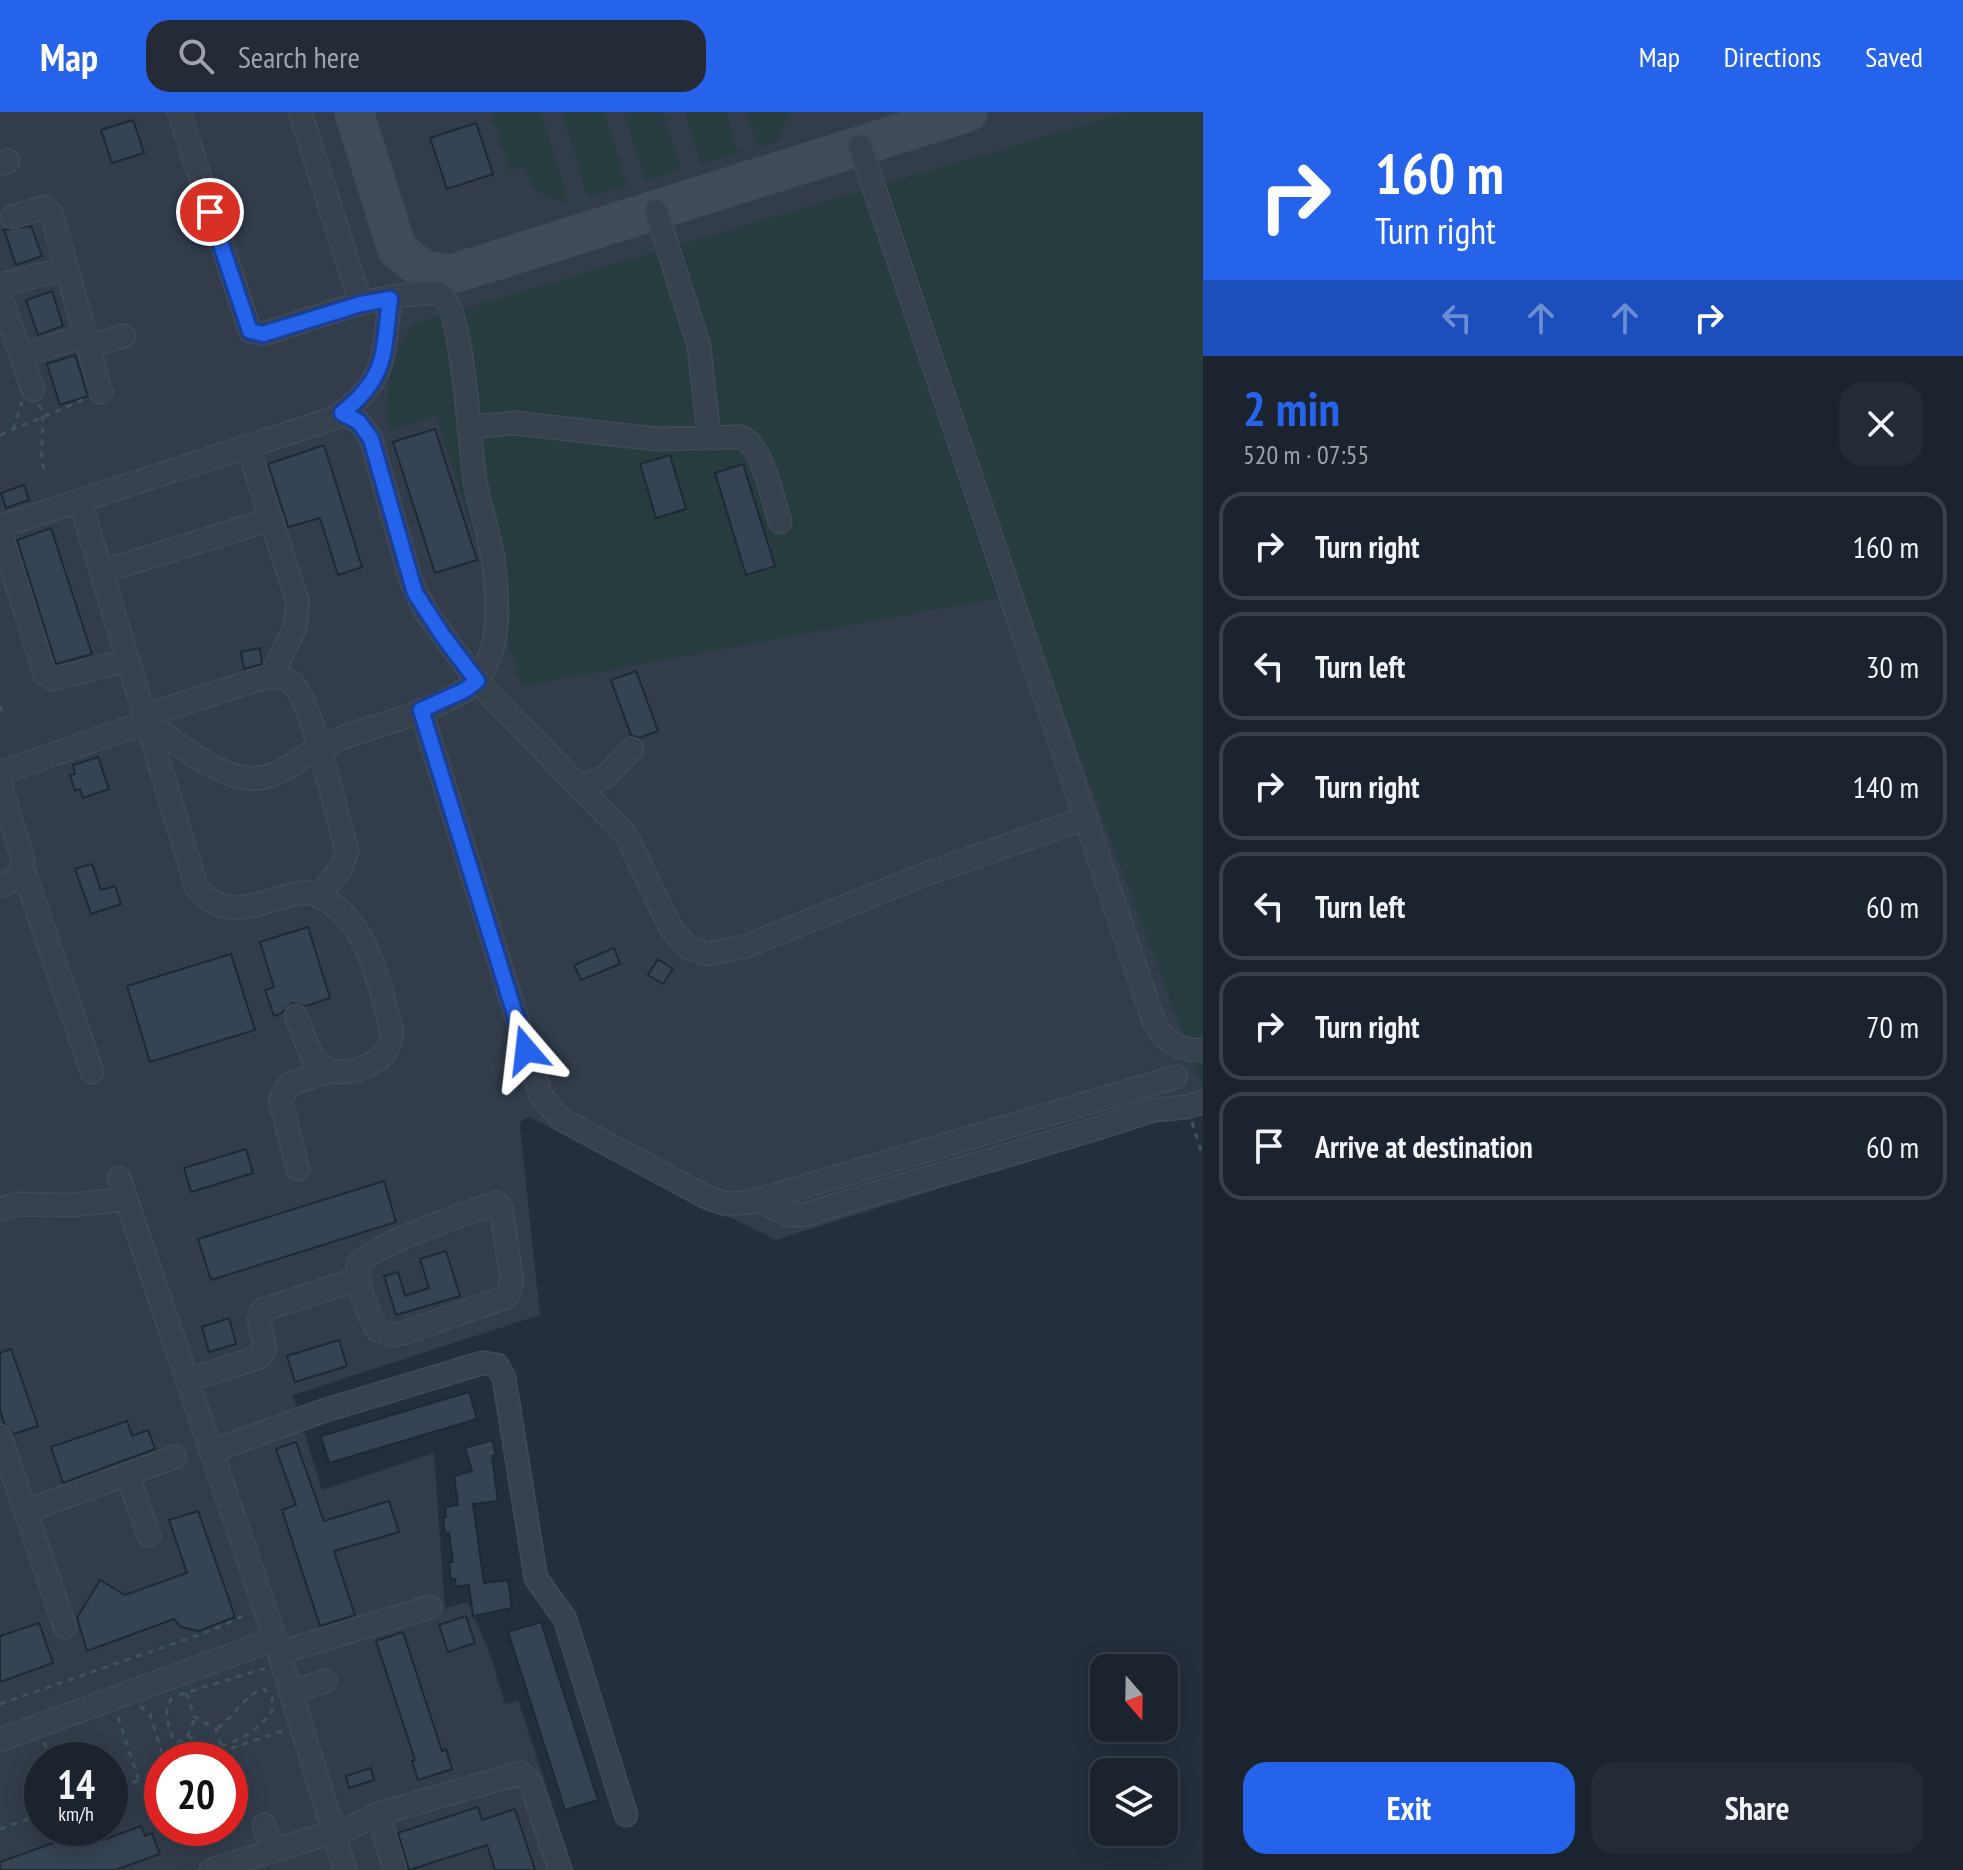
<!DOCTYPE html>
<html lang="en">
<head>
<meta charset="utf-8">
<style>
  :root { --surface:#1b232e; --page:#242b36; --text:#f1f3f6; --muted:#a0a4aa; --line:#39404a; --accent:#2563eb }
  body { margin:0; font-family:"PT Sans Narrow",sans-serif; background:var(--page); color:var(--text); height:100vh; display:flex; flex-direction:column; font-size:30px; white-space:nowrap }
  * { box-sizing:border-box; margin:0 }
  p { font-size:26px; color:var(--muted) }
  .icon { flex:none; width:44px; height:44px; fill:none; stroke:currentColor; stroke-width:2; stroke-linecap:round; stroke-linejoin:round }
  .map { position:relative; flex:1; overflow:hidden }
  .panel { display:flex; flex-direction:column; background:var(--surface); width:760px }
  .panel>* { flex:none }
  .hud { background:#2563eb; color:#fff; overflow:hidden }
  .needle { width:52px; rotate:160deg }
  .fabs { position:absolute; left:1090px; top:1542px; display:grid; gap:16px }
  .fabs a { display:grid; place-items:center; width:88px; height:88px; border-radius:16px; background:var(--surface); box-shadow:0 4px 20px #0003,0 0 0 2px var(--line); font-size:40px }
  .speed { position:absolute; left:24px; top:1630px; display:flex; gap:16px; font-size:40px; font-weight:700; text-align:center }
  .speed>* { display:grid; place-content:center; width:104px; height:104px; border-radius:50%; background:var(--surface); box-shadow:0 4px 20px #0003,0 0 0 2px var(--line); line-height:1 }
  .speed small { font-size:20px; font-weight:400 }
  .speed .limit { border:12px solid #d22; background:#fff; color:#111 }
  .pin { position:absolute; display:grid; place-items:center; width:68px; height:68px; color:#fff; margin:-34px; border:4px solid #fff; border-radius:50%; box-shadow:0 2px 8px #0007 }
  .me { position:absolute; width:88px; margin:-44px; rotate:343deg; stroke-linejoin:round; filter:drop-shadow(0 0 6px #0008) }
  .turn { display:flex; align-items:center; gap:28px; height:168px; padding:0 40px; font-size:36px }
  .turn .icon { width:104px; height:104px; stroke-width:2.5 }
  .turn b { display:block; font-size:56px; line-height:68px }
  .lanes { display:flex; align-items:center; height:76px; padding:0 40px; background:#0003; justify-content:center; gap:40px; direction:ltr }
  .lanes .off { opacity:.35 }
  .round { display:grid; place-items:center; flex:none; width:84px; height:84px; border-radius:24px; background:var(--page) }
  .head { display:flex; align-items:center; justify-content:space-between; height:136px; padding:0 40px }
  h1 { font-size:48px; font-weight:600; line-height:60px; color:var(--accent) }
  .primary-button { display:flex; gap:16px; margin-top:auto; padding:16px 40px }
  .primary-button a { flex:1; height:92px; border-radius:24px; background:var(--accent); color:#fff; font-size:32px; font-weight:600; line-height:92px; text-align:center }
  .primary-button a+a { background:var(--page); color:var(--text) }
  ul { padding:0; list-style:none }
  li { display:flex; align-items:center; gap:24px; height:108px; margin:0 16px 12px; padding:0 24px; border:4px solid var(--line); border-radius:24px }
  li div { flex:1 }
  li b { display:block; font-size:30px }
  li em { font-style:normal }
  header { display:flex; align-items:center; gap:48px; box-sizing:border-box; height:112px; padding:0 40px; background:var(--accent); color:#fff }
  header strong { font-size:38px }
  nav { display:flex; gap:44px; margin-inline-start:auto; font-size:28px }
  .search { width:560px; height:72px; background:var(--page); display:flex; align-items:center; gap:20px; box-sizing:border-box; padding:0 28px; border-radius:24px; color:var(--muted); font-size:30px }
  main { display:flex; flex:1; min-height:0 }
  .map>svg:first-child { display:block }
  .airport { fill:#323c4b; fill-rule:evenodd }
  .green { fill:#263c3f }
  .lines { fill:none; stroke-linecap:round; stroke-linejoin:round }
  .taxiway { stroke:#3f4a5a; stroke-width:40 }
  .building { fill:#364354; stroke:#1f2835; stroke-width:2 }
  .minor-casing { stroke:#414a57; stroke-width:25 }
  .path { stroke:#3f5557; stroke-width:3; stroke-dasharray:6 6; stroke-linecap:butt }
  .minor { stroke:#38414e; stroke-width:22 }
  .route-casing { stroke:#184099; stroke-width:20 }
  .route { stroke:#2563eb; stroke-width:14 }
</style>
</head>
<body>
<header>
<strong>Map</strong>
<div class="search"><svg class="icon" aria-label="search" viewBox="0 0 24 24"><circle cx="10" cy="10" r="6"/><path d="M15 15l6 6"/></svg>Search here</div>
<nav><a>Map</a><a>Directions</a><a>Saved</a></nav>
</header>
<main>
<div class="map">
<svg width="1203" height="1758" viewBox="0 0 1203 1758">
  <rect width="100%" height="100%" fill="#242f3e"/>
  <!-- airport -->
  <path class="airport" d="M0 0H1203V994L776 1128 529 1005 522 1008 520 1015 540 1203 293 1283 322 1378 434 1341 445 1496 468 1490 491 1545 505 1592 518 1588 574 1758H0ZM42 1648H110V1716H42ZM162 1648H230V1716H162Z"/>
  <!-- green -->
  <path class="green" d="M491 0H541L569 92 537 80 522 55 510 58Z
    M562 0H604L627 74 588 86Z
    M624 0H663L681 58 646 69Z
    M685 0H726L738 41 701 52Z
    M747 0H790L776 30 758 35Z
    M1128 0H1203V977L1020 482 522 574 436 304 391 319 387 314C387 274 390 243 415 211Z"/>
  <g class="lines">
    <!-- taxiway -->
    <path class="taxiway" d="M354 0 397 137 423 158 449 163 968 0"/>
  </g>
  <!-- building -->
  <path class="building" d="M133 8 144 41 112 51 101 18Z
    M476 11 493 62 447 77 430 26Z
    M31 114 42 144 16 153 4 118Z
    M52 179 63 214 38 223 26 188Z
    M75 243 88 284 60 293 47 252Z
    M435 317 477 448 435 461 393 330Z
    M324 333 362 455 338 463 320 406 288 415 268 352Z
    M670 343 686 397 656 406 640 352Z
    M743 352 775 454 746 463 715 361Z
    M24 373 29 388 6 396 1 381Z
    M51 416 92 542 56 552 17 428Z
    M260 536 262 552 244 557 241 540Z
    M636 559 658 619 639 626 631 623 611 568Z
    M98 645 109 677 83 686 80 677 75 679 70 663 75 662 73 653Z
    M92 752 101 778 115 774 121 792 91 802 75 757Z
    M308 815 330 886 306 894 292 891 282 901 274 904 265 878 274 875 260 830Z
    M614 836 620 852 581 868 574 853Z
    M231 842 255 918 150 950 127 874Z
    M658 847 673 857 663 872 648 863Z
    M246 1037 253 1061 191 1080 184 1056Z
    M384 1069 396 1110 211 1168 198 1127Z
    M446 1139 460 1184 396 1203 384 1164 398 1160 405 1184 429 1176 420 1147Z
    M229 1206 236 1232 209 1240 202 1215Z
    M339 1228 347 1254 295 1270 287 1244Z
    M11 1237 38 1314 14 1322 4 1311 0 1298V1241Z
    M469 1280 477 1307 329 1351 321 1324Z
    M127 1309 132 1324 148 1318 155 1337 63 1371 51 1335Z
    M492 1328 496 1343 492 1344 498 1389 473 1392 484 1471 508 1468 512 1496 473 1504 469 1473 456 1475 455 1467H451L449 1450H453L449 1421 445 1422 443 1405H446L445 1395 458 1393 454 1364 472 1359 465 1336Z
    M296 1330 324 1409 389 1389 399 1420 334 1439 355 1503 320 1514 282 1398 296 1393 276 1337Z
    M198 1399 235 1505 199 1519 181 1515 174 1507 87 1539 77 1506 100 1468 125 1483 187 1461 169 1408Z
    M466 1504 475 1531 448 1540 439 1513Z
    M541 1510 598 1688 565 1698 508 1520Z
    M39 1511 53 1551 0 1570V1524Z
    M403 1520 442 1639 446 1637 452 1657 418 1668 412 1649 415 1648 376 1529Z
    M371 1656 374 1668 349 1676 346 1664Z
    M478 1695 482 1708 515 1697 535 1758H495L487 1733 409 1758 398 1721Z
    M141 1714 145 1724 152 1721 160 1742 115 1758H0V1750L95 1716H99L103 1728Z"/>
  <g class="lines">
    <defs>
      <path id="minor" d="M300 0 361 192
        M860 34 1153 907C1162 929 1179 939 1203 938
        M0 52 8 49
        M656 99 699 234 709 324
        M12 105 44 95 52 103 101 280
        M0 173 67 156
        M0 183 33 278
        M89 234 124 224
        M22 244 85 223
        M342 301 359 310 371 327 411 469 426 500 477 569 626 723 671 816 687 835 708 842 744 835 926 762 1086 706
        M469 315 515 311 656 327 741 325C762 332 773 388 780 410
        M248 335 298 491 295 515 271 565
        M80 389 197 777C234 815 264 784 308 780 368 799 377 868 392 920 389 951 358 963 330 959L312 945 296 904
        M101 460 272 407
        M128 548 54 567 45 562 3 429 5 413 329 308C386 277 383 245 390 187
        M421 598 541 984 561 1007 708 1086 727 1092 751 1090 1176 965
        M144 604 263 566C274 565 284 564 293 572 312 590 337 706 347 739L341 756 318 784
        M0 661 146 610C176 629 210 661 246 666 275 670 293 650 317 637 362 613 424 607 468 576 480 567 486 555 491 541 499 518 497 487 495 463 493 432 482 404 476 374 469 340 465 195 439 181 378 180 319 205 263 222L250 219 179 0
        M0 671 23 748 18 765 0 774
        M579 676 606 664 632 637
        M23 757 92 960
        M298 1057 280 988 290 972 330 959
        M119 1066 275 1527 345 1758
        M756 1088 790 1103H804C920 1066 1038 1037 1154 998L1187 995 1203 990
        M496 1091 501 1095 512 1169 507 1185 403 1221 392 1223 377 1218C370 1206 353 1164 359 1152 367 1135 472 1099 496 1091Z
        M0 1097 19 1092 73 1093 126 1087
        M188 1268 260 1245 265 1237 259 1207 262 1198 358 1167
        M0 1324 65 1515
        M212 1339 323 1299 482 1251 497 1253 504 1266 536 1466 565 1507 626 1703
        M127 1362 149 1423
        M26 1399 175 1345
        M279 1541 430 1495
        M291 1581 325 1569
        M0 1628 275 1527
        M378 1702 395 1758
        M264 1713 273 1739
        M211 1758 333 1720 339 1715 345 1718 378 1702 521 1661 530 1670 560 1758"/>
    </defs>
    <!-- minor casing -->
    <use href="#minor" class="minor-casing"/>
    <!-- path -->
    <path class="path" d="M39 292C48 313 37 335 44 357
      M13 317 22 290
      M0 323 85 287
      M0 594 3 601 0 602
      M1192 1010 1203 1045
      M186 1581 195 1605 216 1617 221 1634
      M179 1583 266 1556
      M172 1586C159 1603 175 1630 182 1648
      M0 1592 210 1519 247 1502
      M140 1594 150 1602 164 1648
      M118 1605 139 1669
      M188 1624C193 1627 199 1633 205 1634 230 1638 258 1618 272 1600V1585L264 1577C243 1583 236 1604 216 1617
      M44 1630 50 1648
      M177 1631 188 1624 195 1605
      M197 1648 285 1618
      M110 1679 162 1660
      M0 1717 42 1702"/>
    <!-- minor -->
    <use href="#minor" class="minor"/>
  </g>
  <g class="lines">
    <defs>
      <path id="route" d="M210 100 250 219 263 222 361 192 390 187C383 241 388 264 342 301L359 310 371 327 415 481 443 524 477 569 465 578 421 598 526 938"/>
    </defs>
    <!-- route casing -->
    <use href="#route" class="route-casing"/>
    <!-- route -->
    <use href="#route" class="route"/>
  </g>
</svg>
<div class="fabs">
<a><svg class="needle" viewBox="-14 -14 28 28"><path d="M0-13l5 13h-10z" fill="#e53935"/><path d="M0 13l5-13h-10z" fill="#a0a4aa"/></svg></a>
<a><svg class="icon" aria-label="layers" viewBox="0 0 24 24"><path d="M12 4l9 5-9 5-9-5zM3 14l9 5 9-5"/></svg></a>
</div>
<div class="speed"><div>14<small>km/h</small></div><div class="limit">20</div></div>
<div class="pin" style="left:210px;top:100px;background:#d93025"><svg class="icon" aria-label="arrive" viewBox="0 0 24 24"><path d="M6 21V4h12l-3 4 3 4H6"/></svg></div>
<svg class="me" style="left:526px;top:938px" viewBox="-20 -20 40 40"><path d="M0-17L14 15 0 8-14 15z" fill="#2563eb" stroke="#fff" stroke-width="4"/></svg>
</div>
<section class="panel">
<div class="hud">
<div class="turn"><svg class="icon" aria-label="right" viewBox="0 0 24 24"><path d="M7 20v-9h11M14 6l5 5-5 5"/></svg><div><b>160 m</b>Turn right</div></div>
<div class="lanes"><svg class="icon off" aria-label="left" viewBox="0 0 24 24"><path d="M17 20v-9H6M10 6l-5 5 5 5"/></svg><svg class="icon off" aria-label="ahead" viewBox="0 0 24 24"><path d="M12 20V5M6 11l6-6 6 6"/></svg><svg class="icon off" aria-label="ahead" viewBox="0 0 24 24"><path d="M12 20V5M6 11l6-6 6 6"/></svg><svg class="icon" aria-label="right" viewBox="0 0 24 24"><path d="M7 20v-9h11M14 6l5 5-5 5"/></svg></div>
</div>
<div class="head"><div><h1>2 min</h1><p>520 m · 07:55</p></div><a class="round"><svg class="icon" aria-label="close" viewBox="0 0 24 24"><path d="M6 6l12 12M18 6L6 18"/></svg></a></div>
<ul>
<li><svg class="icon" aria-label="right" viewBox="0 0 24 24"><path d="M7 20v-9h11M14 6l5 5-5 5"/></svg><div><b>Turn right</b></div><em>160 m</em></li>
<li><svg class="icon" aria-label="left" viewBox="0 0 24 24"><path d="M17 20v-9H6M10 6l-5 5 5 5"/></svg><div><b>Turn left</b></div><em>30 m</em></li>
<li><svg class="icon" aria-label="right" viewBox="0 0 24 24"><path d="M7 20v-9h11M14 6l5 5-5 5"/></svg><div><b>Turn right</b></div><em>140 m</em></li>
<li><svg class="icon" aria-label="left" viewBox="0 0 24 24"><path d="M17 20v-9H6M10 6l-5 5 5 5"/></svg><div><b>Turn left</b></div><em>60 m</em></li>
<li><svg class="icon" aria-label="right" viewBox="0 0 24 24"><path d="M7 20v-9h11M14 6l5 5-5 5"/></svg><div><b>Turn right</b></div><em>70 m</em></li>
<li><svg class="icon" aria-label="arrive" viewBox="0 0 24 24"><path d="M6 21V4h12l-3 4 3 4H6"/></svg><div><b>Arrive at destination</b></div><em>60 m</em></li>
</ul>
<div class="primary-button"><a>Exit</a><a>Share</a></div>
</section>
</main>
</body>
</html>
